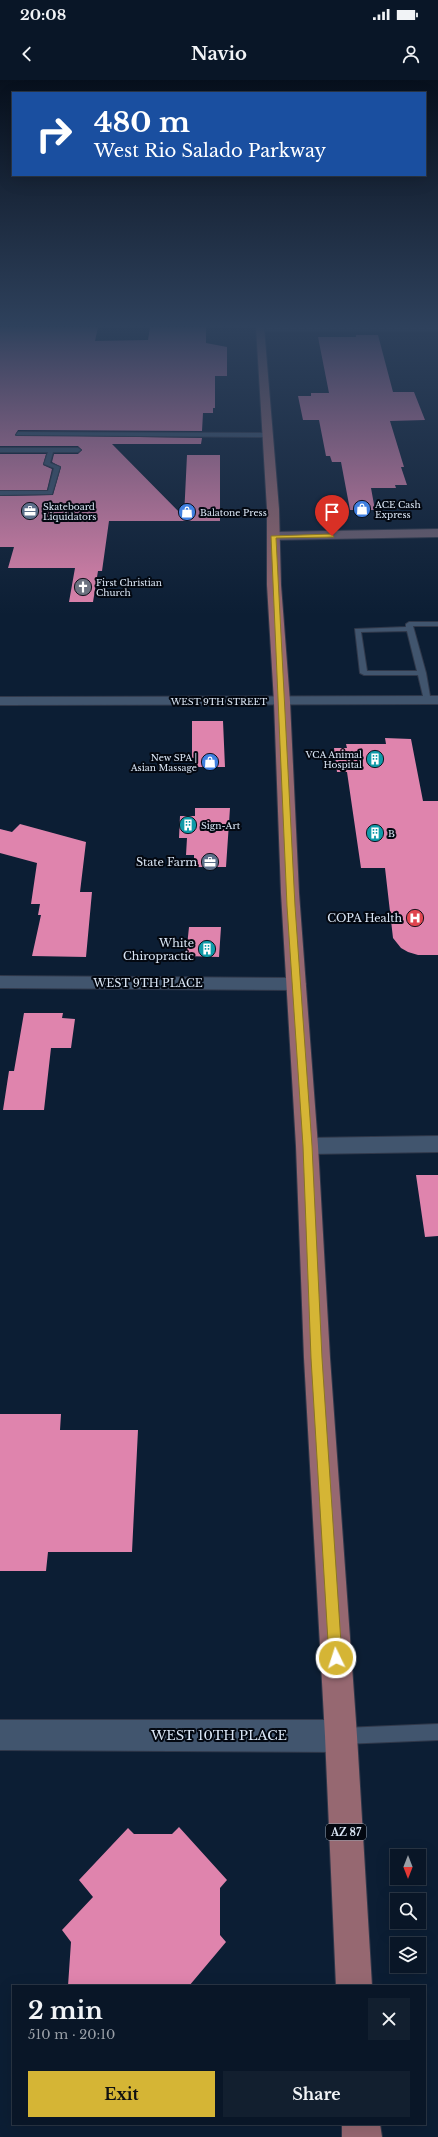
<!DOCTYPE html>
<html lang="en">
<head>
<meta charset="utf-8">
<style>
  :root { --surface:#091627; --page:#121f2f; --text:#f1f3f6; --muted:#999fa7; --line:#293544; --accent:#d5b535 }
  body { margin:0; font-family:"Libre Baskerville",serif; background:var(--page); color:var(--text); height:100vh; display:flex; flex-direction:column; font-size:15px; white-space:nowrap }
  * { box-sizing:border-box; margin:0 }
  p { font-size:13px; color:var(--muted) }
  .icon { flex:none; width:22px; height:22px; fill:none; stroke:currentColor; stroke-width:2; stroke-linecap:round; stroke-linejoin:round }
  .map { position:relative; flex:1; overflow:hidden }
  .panel { position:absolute; left:12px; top:1905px; width:414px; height:140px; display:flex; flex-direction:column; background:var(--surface); border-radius:0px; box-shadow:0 4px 16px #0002,0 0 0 1px var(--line) }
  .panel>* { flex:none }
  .top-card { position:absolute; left:12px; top:12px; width:414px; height:84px; border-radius:0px; box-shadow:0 4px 16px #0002,0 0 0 1px var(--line); background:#1a4fa0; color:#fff; overflow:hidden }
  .needle { width:26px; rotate:180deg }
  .tools { position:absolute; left:390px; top:1769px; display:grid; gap:8px }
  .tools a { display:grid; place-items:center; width:36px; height:36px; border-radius:0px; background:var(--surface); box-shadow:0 4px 16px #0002,0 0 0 1px var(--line); font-size:20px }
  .pin { position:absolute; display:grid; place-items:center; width:34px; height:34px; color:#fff; margin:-41px -17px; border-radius:50% 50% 50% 0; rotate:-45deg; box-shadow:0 0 4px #0007 }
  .pin .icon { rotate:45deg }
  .me { position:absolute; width:44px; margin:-22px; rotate:356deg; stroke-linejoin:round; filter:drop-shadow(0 0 3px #0008) }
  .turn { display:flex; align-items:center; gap:14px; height:84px; padding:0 16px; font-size:18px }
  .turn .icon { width:52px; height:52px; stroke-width:2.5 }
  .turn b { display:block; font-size:28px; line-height:34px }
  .round { display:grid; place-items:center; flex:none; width:42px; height:42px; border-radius:0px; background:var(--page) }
  .overview { display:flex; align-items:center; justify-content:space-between; height:68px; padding:0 16px }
  h1 { font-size:24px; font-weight:800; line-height:30px }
  .button { display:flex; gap:8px; margin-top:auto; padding:8px 16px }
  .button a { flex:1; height:46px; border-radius:0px; background:var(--accent); color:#111; font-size:16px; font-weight:800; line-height:46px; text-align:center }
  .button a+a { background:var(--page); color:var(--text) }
  .status { display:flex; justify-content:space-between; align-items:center; height:28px; padding:0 20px; background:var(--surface); direction:ltr }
  .status svg { height:11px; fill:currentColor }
  header { display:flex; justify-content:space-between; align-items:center; height:52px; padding:0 16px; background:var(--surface); font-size:18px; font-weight:800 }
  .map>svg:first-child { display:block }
  .building { fill:#df84ad }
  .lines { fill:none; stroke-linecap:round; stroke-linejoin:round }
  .lane-casing { stroke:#30384a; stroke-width:2 }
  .street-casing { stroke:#30384a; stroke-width:2 }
  .secondary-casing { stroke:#30384a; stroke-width:2 }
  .primary-casing { stroke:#30384a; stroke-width:2 }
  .lane { fill:#41556e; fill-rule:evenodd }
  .street { fill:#41556e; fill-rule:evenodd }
  .secondary { fill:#6c5f70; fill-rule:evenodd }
  .primary { fill:#966871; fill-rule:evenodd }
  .route { fill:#d5b535; stroke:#8a7622 }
  .labels { text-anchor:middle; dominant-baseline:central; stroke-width:4; stroke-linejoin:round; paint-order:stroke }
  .far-poi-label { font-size:9px; fill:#dbe7f6; stroke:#030811; text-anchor:start }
  .far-street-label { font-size:9px; fill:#dbe7f6; stroke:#030811 }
  .shield { fill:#030811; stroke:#9aa4b1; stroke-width:1 }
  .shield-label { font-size:10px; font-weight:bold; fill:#dbe7f6 }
  .poi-label { font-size:11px; fill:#dbe7f6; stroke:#030811; text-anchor:end }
  .street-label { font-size:11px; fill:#dbe7f6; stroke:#030811 }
  .near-street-label { font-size:13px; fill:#dbe7f6; stroke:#030811 }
</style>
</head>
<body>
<div class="status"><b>20:08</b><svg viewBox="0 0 49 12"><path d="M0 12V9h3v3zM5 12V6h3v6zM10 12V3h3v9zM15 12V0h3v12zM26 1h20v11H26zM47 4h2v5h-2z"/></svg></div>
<header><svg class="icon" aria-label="back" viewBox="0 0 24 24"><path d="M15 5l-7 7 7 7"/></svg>Navio<svg class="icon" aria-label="person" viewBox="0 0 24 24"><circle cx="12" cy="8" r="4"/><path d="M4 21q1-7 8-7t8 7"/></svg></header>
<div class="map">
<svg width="438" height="2057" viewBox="0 0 438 2057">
  <rect width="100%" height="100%" fill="#0c1e34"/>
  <!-- building -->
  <path class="building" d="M0 247H98L95 261 148 260 150 247H206V263L227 267V296H215V328H213V333H203L202 351 18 350 15 355 202 358 201 364H112L184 437 187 375H220V441H109L102 491H98L93 522H69L75 488H8L14 467H0V416L53 415 61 387 52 382 54 374H78L82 370 78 366H0Z
    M356 255H378L393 312H414L425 340 390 341 404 387H401L407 405H395L396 408H371L375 430H350L341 382H332L330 376H326L319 340H303L298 316H311V313H329L318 257H356Z
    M0 374H46L43 385 52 389 47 410H0Z
    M192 641H223L225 687H196V678H192Z
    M385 658 411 659 423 721H438V875H418L408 872 401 868 393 858 385 788H361L347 692H337L334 668H347L346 664H386Z
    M195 728H230L226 787H194V775H186L187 758H179L180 736H195Z
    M20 744 86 762 80 812H92L86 877 32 876 41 835H38L40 824H31L37 783 0 773V749L12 752Z
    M189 847H221L219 877 186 876Z
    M24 933H63L62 938 75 939 71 968H51L44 1030H3L9 991H14Z
    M416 1095H438V1156L425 1157Z
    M0 1334H61L60 1350H138L132 1472H48L46 1491H0Z
    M179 1747 227 1800 220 1808V1855L226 1862 189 1906H68L71 1862 62 1850 93 1817 79 1800 128 1748 134 1754H172Z"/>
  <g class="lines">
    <defs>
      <path id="lane" d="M18 352 267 353 270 355 267 357 16 355Z
        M0 368H78L81 370 78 372H53L50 383 60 387 52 414 0 415V411H48L54 388 44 384 48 372H0Z
        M409 542H438V546H413L426 593 431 622 424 620 418 595H364L360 593 355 549 406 547V544ZM407 551 417 591H367L361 552Z
        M438 1644V1660L343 1664 337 1662 335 1656 337 1650 343 1648Z"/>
      <path id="street" d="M258 247H438V251H261L258 250Z
        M438 616V624L0 625V617Z
        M0 896 296 898 303 900 306 904 303 908 296 910 0 908Z
        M438 1056V1072L307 1074 299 1072 296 1066 299 1060 307 1058Z
        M0 1640H341L352 1645 357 1656 352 1667 341 1672 0 1670Z"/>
      <path id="secondary" d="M438 449V457L273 460 267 456 273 452Z"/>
      <path id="primary" d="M256 247H264L279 429 281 505 290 622 299 813 318 1066 330 1278 357 1656 372 1906H336L325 1656 304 1278 296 1066 281 813 274 622 267 505V429Z
        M342 2044H380L382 2057H342Z"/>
    </defs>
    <!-- lane casing -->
    <use href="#lane" class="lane-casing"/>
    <!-- street casing -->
    <use href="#street" class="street-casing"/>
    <!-- secondary casing -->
    <use href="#secondary" class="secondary-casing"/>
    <!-- primary casing -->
    <use href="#primary" class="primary-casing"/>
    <!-- lane -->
    <use href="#lane" class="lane"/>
    <!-- street -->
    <use href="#street" class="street"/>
    <!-- secondary -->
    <use href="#secondary" class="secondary"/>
    <!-- primary -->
    <use href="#primary" class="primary"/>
  </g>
  <!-- sky -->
  <linearGradient id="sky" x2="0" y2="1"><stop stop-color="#07101d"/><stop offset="0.46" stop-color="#2e415c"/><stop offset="1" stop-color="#2e415c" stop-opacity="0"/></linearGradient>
  <rect width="438" height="535" fill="url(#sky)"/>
  <!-- route -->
  <path class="route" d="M332 454 334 457 276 458 295 826 312 1066 322 1278 342 1578 340 1583 336 1585 331 1583 329 1578 311 1278 303 1066 287 826 271 456Z"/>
  <!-- icons -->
  <defs>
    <symbol id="shop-disc" viewBox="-11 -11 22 22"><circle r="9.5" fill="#3f7fe0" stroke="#030811"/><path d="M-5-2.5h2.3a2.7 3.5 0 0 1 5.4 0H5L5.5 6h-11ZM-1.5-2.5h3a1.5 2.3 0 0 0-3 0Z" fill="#fff"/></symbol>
    <symbol id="office-disc" viewBox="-11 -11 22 22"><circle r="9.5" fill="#5c6f8a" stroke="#030811"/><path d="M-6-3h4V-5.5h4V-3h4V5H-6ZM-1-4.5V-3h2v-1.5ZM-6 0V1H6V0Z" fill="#fff"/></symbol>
    <symbol id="church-disc" viewBox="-11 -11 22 22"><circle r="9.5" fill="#6b7280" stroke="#030811"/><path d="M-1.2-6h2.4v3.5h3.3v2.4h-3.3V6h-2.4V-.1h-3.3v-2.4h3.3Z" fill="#fff"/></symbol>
    <symbol id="building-disc" viewBox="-11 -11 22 22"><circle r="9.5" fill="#0f9aa8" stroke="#030811"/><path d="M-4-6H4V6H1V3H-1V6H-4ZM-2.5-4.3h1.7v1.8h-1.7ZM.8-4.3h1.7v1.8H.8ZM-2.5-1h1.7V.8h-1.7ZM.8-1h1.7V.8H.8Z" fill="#fff"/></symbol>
    <symbol id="hospital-disc" viewBox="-11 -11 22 22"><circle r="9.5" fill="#e0444e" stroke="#030811"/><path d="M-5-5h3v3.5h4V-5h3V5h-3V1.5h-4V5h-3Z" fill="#fff"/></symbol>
  </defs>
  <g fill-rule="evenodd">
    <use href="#shop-disc" x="352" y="419" width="20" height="20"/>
    <use href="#office-disc" x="20" y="421" width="20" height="20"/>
    <use href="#shop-disc" x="177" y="422" width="20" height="20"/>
    <use href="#church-disc" x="73" y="497" width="20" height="20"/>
    <use href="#building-disc" x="365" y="669" width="20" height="20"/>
    <use href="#shop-disc" x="200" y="672" width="20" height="20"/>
    <use href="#building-disc" x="178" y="735" width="20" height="20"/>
    <use href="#building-disc" x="365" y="743" width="20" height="20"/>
    <use href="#office-disc" x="200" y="772" width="20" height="20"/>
    <use href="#hospital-disc" x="405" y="828" width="20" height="20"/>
    <use href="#building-disc" x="197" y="859" width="20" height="20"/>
  </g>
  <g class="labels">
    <!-- far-poi labels -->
    <g class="far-poi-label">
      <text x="375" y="424">ACE Cash<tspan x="375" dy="10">Express</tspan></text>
      <text x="43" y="426">Skateboard<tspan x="43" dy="10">Liquidators</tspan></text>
      <text x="200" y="432">Balatone Press</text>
      <text x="96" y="502">First Christian<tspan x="96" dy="10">Church</tspan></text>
      <text x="362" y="674" text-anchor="end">VCA Animal<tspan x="362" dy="10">Hospital</tspan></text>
      <text x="197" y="677" text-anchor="end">New SPA |<tspan x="197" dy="10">Asian Massage</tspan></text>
      <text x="201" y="745">Sign-Art</text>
      <text x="388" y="753">B</text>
    </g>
    <!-- far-street labels -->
    <g class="far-street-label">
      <text x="219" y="621">WEST 9TH STREET</text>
    </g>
    <!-- shield labels -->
    <rect class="shield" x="326" y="1744" width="40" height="16" rx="3"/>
    <g class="shield-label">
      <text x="346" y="1752">AZ 87</text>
    </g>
    <!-- poi labels -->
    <g class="poi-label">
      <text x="197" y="782">State Farm</text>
      <text x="402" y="838">COPA Health</text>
      <text x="194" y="863">White<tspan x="194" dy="13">Chiropractic</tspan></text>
    </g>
    <!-- street labels -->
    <g class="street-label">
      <text x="148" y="903">WEST 9TH PLACE</text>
    </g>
    <!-- near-street labels -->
    <g class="near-street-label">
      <text x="219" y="1655">WEST 10TH PLACE</text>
    </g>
  </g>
</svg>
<div class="tools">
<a><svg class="needle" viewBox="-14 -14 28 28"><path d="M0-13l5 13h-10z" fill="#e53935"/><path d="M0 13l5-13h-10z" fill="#999fa7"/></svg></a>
<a><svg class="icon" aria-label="search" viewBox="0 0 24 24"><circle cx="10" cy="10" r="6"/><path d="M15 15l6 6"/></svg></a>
<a><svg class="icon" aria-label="layers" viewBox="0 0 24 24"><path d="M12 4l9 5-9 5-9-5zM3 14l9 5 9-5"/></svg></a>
</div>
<div class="pin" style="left:332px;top:456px;background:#d93025"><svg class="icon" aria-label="arrive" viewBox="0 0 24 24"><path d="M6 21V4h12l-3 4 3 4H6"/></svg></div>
<svg class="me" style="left:336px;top:1578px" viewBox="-20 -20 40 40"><circle r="17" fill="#d5b535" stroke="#fff" stroke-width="3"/><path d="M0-11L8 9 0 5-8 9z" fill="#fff"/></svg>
<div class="top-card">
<div class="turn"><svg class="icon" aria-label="right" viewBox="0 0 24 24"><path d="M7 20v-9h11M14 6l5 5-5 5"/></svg><div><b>480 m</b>West Rio Salado Parkway</div></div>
</div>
<section class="panel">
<div class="overview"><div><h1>2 min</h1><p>510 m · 20:10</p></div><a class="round"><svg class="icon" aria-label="close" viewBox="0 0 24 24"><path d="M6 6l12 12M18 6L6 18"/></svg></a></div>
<div class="button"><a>Exit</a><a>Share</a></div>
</section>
</div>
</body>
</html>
